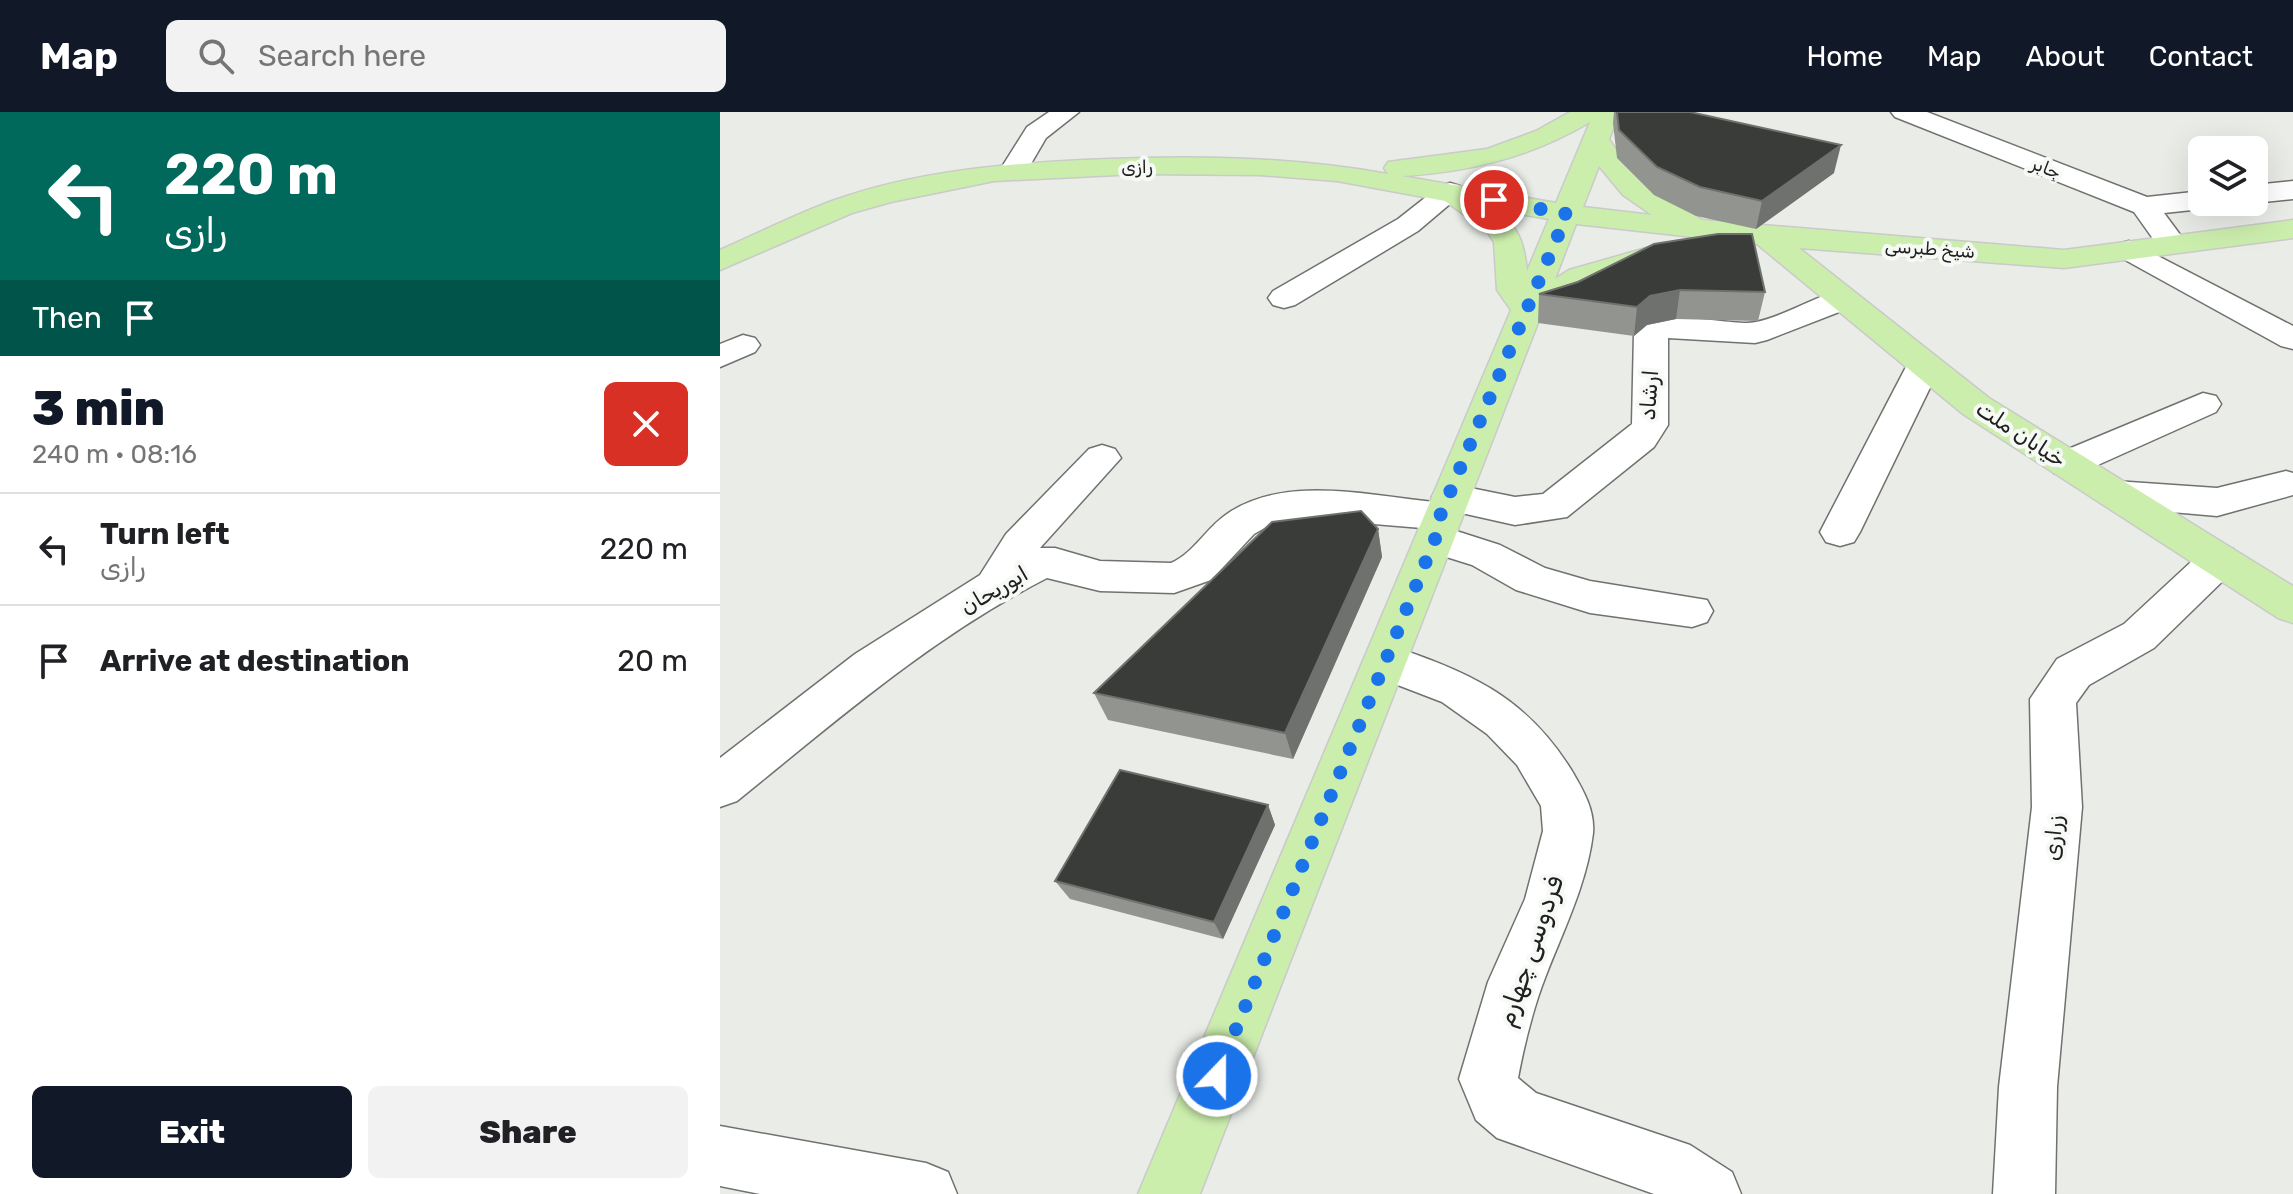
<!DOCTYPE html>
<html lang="en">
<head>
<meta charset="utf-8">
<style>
  :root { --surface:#fff; --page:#f2f2f2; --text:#202124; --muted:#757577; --line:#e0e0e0; --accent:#111827 }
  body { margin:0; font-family:Rubik,"Noto Sans Arabic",sans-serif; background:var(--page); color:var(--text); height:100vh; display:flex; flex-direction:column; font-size:30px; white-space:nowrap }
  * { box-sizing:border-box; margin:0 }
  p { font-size:26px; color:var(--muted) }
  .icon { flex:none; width:44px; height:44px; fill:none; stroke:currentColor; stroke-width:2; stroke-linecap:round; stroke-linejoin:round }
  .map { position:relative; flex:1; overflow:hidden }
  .sheet { display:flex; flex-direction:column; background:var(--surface); width:720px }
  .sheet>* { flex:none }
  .hud { background:#00695c; color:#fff; overflow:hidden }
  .controls { position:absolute; left:1468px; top:24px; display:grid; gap:16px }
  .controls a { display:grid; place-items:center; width:80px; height:80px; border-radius:12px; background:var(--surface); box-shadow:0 8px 32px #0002; font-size:40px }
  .pin { position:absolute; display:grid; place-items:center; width:68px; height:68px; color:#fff; margin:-34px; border:4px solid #fff; border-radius:50%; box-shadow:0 2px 8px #0007 }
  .me { position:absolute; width:88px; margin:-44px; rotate:22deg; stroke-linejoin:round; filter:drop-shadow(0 0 6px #0008) }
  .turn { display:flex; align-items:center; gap:28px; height:168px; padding:0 32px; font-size:36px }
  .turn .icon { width:104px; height:104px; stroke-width:2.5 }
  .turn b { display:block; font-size:56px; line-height:68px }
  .then { display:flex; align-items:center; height:76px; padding:0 32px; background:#0003; gap:16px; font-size:30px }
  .round { display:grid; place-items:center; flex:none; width:84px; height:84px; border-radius:12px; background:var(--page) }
  .summary { display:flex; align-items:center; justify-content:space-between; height:136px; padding:0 32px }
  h1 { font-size:48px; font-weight:800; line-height:60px; color:var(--accent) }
  .action { display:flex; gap:16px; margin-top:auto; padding:16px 32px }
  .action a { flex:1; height:92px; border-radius:12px; background:var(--accent); color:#fff; font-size:32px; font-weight:800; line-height:92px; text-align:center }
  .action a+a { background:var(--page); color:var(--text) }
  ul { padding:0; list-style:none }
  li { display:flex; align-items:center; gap:24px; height:112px; padding:0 32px; border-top:2px solid var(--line) }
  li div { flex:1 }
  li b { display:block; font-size:30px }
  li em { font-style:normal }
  header { display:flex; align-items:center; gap:48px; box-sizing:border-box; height:112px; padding:0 40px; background:var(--accent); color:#fff }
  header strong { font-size:38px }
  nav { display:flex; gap:44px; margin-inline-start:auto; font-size:28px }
  .search { width:560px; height:72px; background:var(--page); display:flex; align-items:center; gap:20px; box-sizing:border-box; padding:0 28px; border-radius:12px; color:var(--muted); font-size:30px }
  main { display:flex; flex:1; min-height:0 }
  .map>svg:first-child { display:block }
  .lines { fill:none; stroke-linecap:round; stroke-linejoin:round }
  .minor-casing { stroke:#70726f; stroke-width:3 }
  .major-casing { stroke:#c9cac9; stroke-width:3 }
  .minor { fill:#fff; fill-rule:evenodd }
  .major { fill:#cceead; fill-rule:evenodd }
  .wall { fill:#929490 }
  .shaded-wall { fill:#6e716d }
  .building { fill:#3a3c39; stroke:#6e716d; stroke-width:2 }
  .route { stroke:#1a73e8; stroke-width:14; stroke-dasharray:0 25.2 }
  .labels { text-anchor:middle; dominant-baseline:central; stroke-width:8; stroke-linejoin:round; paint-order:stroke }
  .far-street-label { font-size:18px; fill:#20211f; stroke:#f6f9f5 }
  .street-label { font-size:22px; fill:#20211f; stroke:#f6f9f5 }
  .near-street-label { font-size:26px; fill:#20211f; stroke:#f6f9f5 }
</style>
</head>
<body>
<header>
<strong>Map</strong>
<div class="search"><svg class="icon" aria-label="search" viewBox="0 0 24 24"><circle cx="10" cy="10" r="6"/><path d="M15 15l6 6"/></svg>Search here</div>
<nav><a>Home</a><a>Map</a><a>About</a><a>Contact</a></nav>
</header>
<main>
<section class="sheet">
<div class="hud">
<div class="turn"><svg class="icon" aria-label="left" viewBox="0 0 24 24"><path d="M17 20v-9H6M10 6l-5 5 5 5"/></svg><div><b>220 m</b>رازی</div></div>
<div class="then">Then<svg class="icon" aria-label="arrive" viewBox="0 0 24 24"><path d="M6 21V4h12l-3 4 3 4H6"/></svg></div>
</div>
<div class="summary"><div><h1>3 min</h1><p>240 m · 08:16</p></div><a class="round" style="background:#d93025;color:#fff"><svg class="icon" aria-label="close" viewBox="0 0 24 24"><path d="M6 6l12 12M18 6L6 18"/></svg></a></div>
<ul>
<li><svg class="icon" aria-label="left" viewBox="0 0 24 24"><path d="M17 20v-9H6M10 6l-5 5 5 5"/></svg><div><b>Turn left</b><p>رازی</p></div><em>220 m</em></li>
<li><svg class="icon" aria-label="arrive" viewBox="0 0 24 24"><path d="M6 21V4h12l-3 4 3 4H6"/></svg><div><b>Arrive at destination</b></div><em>20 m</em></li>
</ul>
<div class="action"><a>Exit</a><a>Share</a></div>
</section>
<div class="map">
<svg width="1573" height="1082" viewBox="0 0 1573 1082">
  <rect width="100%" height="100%" fill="#e9ece7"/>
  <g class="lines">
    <defs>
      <path id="minor" d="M329 0H359L326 26 302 67H282L278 61 307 15Z
        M1171 0H1207L1427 85 1482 79V90H1495L1482 97 1444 101 1467 132 1463 138H1441L1414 100 1175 5Z
        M1573 69V87L1534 91 1532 90 1534 73Z
        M730 71 740 74 744 80 698 119 575 193 564 196 553 193 548 186 553 179 678 107 720 74Z
        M1409 129 1573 214V237L1561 234 1398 144 1394 138 1398 132Z
        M1121 178 1132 181 1137 188 1132 195 1047 228 1035 231 948 226V313L934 335 847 405 795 413 737 400 740 404 734 414 727 416 780 433 825 456 870 469 987 488 993 499 987 510 972 515 870 501 796 478 752 453 701 437 695 427 702 416 593 407 557 409 534 422 491 468 454 481 380 479 327 466C213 524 116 609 17 689L0 695V646L135 542 260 463 286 422 369 337 382 333 395 337 401 346 320 436H335L380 449 451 451C474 441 486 416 507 402 564 362 650 384 714 390L712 385 717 375 731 372 795 385 823 382 912 312 914 220C932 195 999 211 1027 211 1054 210 1093 185 1121 178Z
        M23 223 35 226 40 233 35 240 0 255V232Z
        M1204 242 1216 246 1221 253 1140 420 1134 430 1120 434 1106 430 1100 420 1187 253 1192 246Z
        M1483 281 1496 284 1501 292 1496 300 1360 361 1347 365 1334 361 1328 352 1334 343Z
        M1566 359 1573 361V383L1497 404 1395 395 1381 391 1376 382 1381 373 1395 369 1497 376Z
        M1499 433 1513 437 1519 448 1513 459 1434 536 1369 573 1356 591 1362 695 1337 975 1335 1082H1273L1279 975 1312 695 1310 587 1337 547 1404 512 1485 437Z
        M665 532C747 559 805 583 852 659 863 678 875 698 873 721 867 772 843 819 825 866 813 897 804 934 798 966L816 981 970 1033 1012 1060 1021 1082H934L777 1026 756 1008 739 967 768 870 805 787 823 719 821 694 797 653 767 622 722 590 649 562 643 550 649 538Z
        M0 1014 206 1051 228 1060 237 1082H40L0 1074Z"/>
      <path id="major" d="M850 0H900L889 27 904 51 923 71 982 108 1344 138 1573 108V126L1344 156 1079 136 1269 286 1573 474V511L1558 506 1243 302 1037 132 856 112 835 167 849 158 933 134 944 137 948 143 944 149 871 172 821 203 480 1082H418L791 198 777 178 774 130 766 118 725 89 617 69 540 63 417 62 274 69 171 90 132 101 0 158V138C37 122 74 103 112 89 192 60 280 52 364 48 466 43 568 44 668 62L664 56 668 50 767 37 816 19ZM870 10 836 91 682 64C750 60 811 45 870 10ZM879 54 903 83 932 103 863 95ZM775 98 829 107 807 159C804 131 799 114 775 98Z"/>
    </defs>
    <!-- minor casing -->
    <use href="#minor" class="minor-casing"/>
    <!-- major casing -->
    <use href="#major" class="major-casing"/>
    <!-- minor -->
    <use href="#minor" class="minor"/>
    <!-- major -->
    <use href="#major" class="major"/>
  </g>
  <!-- wall -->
  <path class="wall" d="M894 0H970L1114 61 1036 117 976 104 934 83 897 46 893 11Z
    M998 122 1045 180 1038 209 956 207 927 213 914 224 818 211 819 182Z
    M658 417 662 445 573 647 388 608 374 581Z
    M548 693 555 713 503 827 350 787 335 769Z"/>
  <!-- shaded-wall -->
  <path class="shaded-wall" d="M1121 33 1114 61 1036 117 1042 89Z
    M960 178 956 207 927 213 914 224 917 195 930 184Z
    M658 417 662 445 573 647 565 621Z
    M548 693 555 713 503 827 494 810Z"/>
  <!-- building -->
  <path class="building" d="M897 0H970L1121 33 1042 89 980 75 937 55 899 18Z
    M998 122H1032L1045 180 960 178 930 184 917 195 819 182 858 170 934 132Z
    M641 399 658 417 565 621 374 581 552 410Z
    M400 658 548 693 494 810 335 769Z"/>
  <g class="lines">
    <!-- route -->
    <path class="route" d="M497 964 715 427 720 404 847 102 774 88"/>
  </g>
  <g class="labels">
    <!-- far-street labels -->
    <g class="far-street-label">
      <text transform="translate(417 55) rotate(-1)">رازی</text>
      <text transform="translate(1326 56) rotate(21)">جابر</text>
      <text transform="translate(1210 137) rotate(4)">شیخ طبرسی</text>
    </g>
    <!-- street labels -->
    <g class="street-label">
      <text transform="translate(929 283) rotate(-86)">ارشاد</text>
      <text transform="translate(1301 322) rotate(33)">خیابان ملت</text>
      <text transform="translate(274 478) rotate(-30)">ابوریحان</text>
      <text transform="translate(1333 726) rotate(-85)">زراری</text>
    </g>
    <!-- near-street labels -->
    <g class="near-street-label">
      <text transform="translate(810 839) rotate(-71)">فردوسی چهارم</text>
    </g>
  </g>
</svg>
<div class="controls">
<a><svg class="icon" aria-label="layers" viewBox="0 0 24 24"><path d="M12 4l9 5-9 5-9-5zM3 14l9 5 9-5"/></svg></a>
</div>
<div class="pin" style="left:774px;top:88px;background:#d93025"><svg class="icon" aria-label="arrive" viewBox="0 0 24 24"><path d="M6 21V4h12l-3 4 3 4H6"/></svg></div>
<svg class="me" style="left:497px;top:964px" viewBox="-20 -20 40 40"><circle r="17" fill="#1a73e8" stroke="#fff" stroke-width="3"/><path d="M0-11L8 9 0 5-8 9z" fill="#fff"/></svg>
</div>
</main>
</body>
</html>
